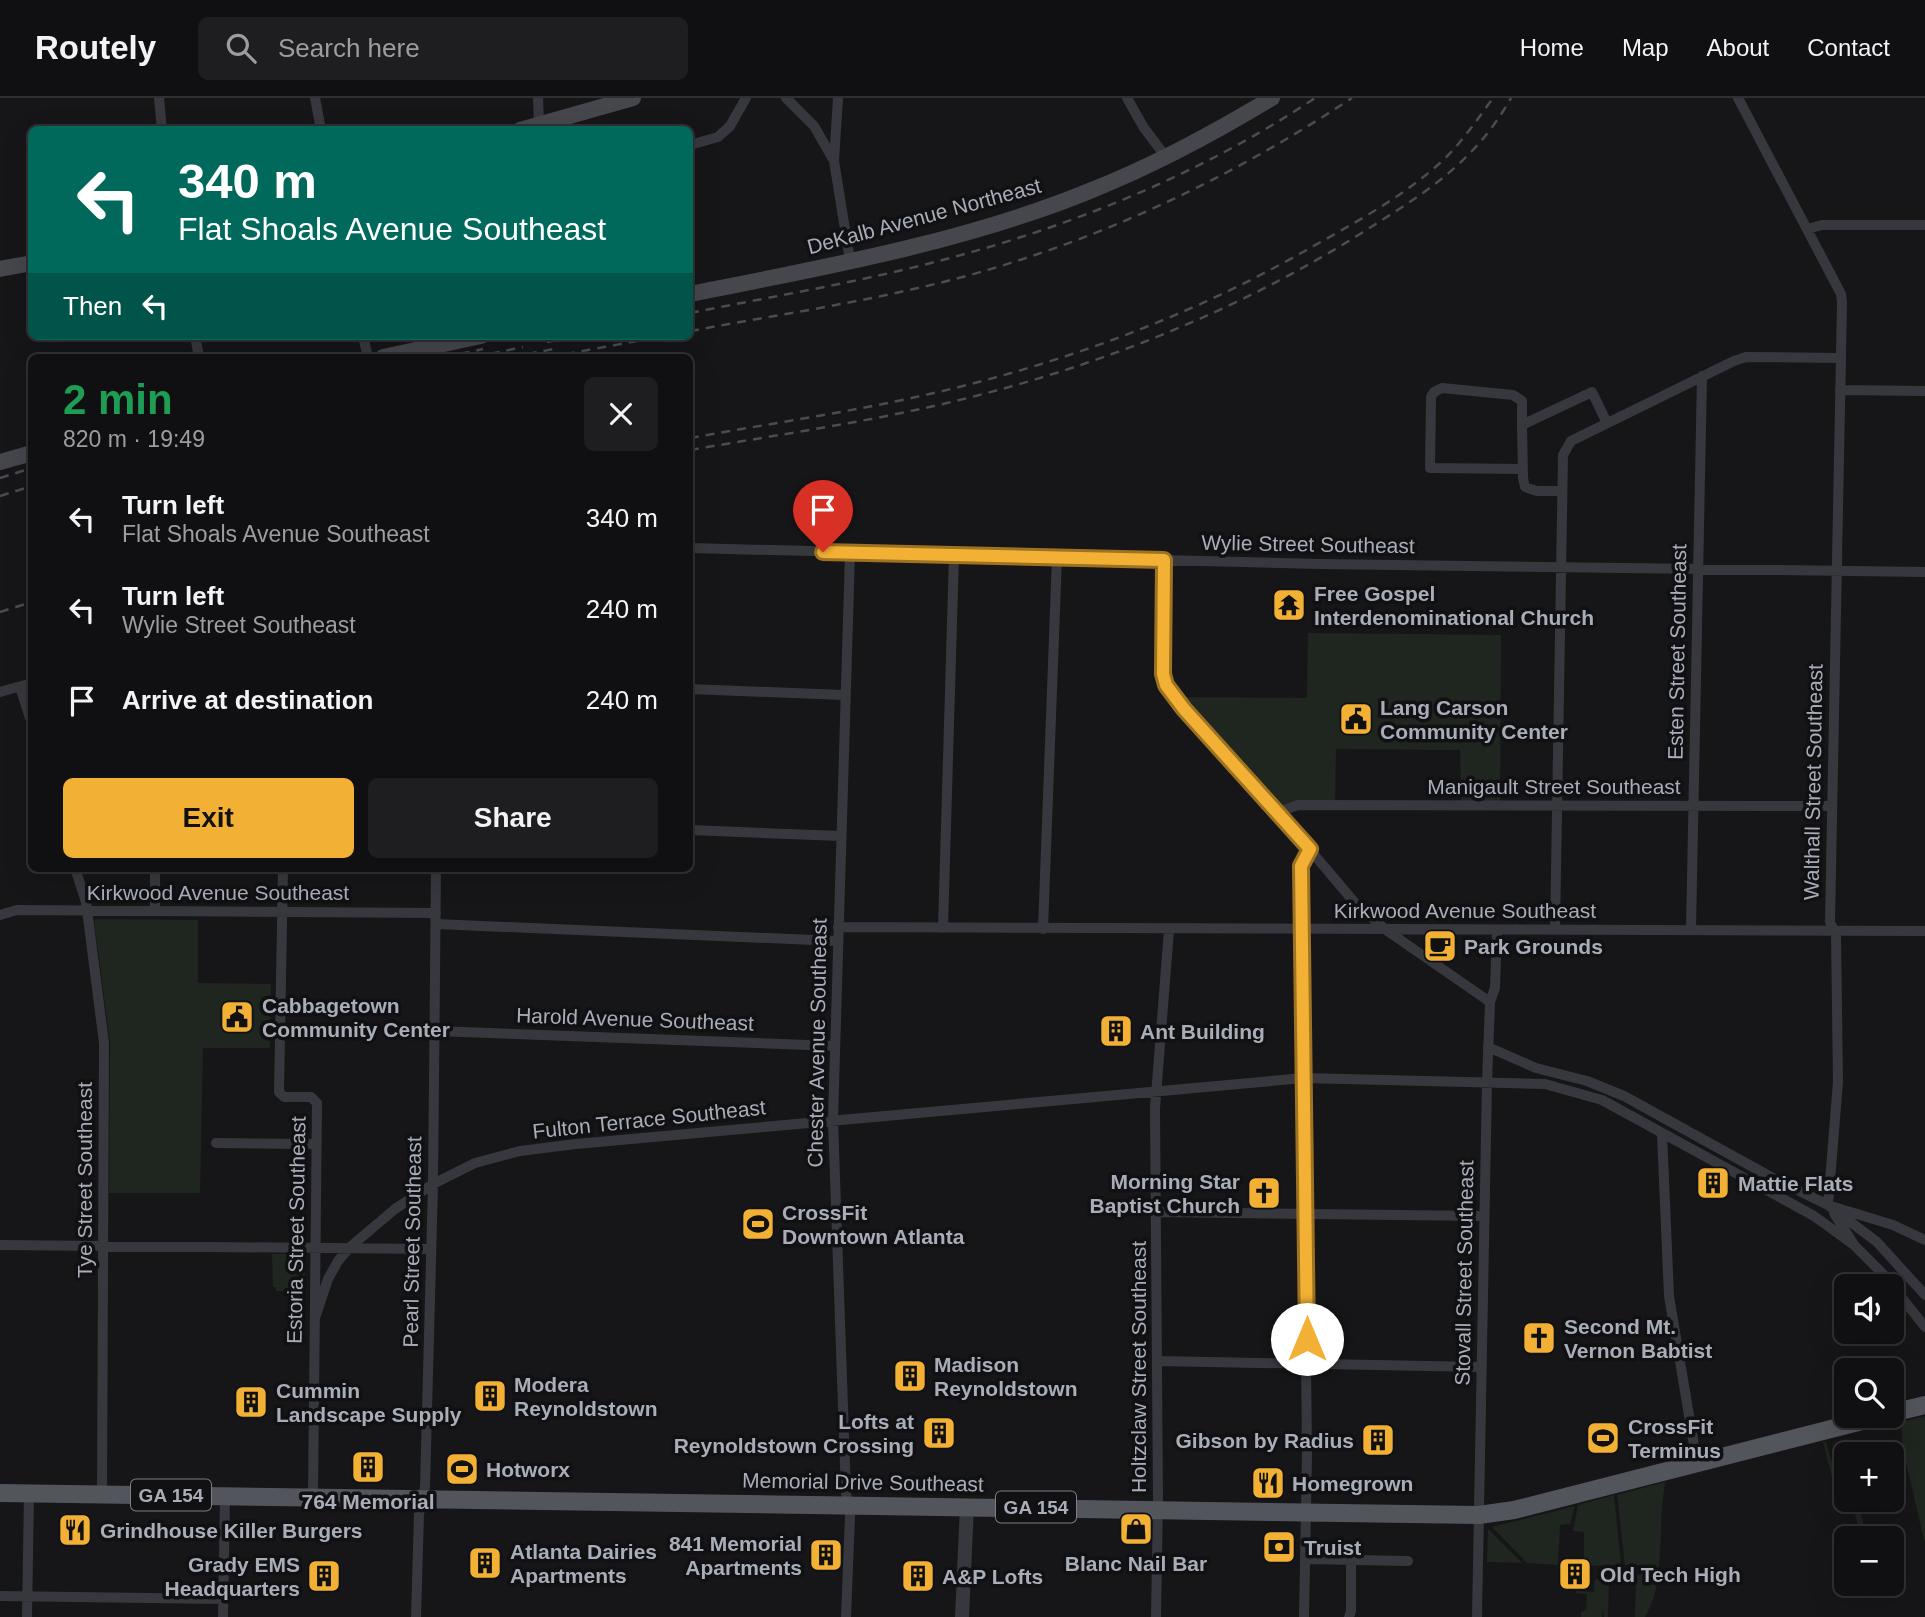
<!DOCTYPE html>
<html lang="en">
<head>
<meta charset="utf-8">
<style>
  :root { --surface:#101012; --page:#1e1e20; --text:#f1f3f6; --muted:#9c9d9f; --line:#303032; --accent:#f2b134 }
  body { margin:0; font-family:Helvetica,sans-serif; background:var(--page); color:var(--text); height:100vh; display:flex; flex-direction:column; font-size:26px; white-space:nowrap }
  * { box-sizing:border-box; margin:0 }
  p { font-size:23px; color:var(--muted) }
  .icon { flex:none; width:38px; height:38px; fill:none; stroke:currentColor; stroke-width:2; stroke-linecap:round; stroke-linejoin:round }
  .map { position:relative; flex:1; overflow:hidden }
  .details { position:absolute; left:28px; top:256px; width:665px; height:518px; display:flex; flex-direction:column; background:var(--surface); border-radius:10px; box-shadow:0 7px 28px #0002,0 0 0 2px var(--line) }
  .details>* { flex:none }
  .hud { position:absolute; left:28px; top:28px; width:665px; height:214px; border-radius:10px; box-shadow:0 7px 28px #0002,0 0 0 2px var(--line); background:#00695c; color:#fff; overflow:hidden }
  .buttons { position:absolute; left:1834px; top:1176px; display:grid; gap:14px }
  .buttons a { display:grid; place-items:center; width:70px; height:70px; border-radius:10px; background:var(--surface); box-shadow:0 7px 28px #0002,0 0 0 2px var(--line); font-size:35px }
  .pin { position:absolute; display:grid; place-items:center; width:60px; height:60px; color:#fff; margin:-72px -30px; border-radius:50% 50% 50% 0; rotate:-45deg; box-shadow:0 0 7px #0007 }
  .pin .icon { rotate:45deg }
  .me { position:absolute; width:77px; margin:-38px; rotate:0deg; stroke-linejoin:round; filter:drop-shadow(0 0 5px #0008) }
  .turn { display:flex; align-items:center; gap:24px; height:147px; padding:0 35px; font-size:32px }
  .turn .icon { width:91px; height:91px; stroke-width:2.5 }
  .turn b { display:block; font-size:49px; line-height:60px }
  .then { display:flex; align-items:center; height:66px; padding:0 35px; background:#0003; gap:14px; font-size:26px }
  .round { display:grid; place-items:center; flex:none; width:74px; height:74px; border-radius:10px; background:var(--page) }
  .summary { display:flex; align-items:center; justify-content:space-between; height:119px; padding:0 35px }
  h1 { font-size:42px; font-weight:600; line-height:52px; color:#1e9e55 }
  .action { display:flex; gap:14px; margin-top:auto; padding:14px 35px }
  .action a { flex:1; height:80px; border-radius:10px; background:var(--accent); color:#111; font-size:28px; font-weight:600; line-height:80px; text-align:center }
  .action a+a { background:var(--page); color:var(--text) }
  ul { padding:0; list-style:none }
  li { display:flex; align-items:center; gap:21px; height:91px; padding:0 35px }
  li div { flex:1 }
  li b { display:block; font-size:26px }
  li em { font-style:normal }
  header { display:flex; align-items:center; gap:42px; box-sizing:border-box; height:98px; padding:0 35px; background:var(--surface); border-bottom:2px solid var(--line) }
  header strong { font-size:33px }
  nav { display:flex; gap:38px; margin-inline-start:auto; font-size:24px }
  .search { width:490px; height:63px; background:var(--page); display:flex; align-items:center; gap:18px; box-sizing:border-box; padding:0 24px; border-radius:10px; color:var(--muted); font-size:26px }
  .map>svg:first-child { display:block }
  .green { fill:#1e261f }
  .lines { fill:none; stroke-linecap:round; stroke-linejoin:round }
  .minor { stroke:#37383d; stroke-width:10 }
  .tertiary { stroke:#37383d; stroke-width:14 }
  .secondary { stroke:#45474d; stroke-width:16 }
  .primary { stroke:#53555c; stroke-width:18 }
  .rail { stroke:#4a4c52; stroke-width:2.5; stroke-dasharray:9 7; stroke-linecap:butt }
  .route-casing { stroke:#9d7322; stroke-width:18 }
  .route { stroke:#f2b134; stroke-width:12 }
  .labels { text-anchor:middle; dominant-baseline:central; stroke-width:7; stroke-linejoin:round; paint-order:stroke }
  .shield { fill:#111113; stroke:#7b7e86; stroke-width:2 }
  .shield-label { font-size:19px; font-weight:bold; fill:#a8adb8 }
  .street-label { font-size:21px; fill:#a8adb8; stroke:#111113 }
  .poi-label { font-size:21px; font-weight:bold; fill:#a8adb8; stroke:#111113; text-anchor:start }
</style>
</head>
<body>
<header>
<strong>Routely</strong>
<div class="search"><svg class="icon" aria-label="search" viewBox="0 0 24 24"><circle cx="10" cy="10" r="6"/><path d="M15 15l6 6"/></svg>Search here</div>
<nav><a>Home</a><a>Map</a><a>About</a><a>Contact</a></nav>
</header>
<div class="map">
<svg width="1925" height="1519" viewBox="0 0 1925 1519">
  <rect width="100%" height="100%" fill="#161618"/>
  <!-- green -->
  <path class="green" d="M1308 535 1501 537 1500 709H1461L1460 652 1336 651 1335 707H1271L1183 599 1307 600Z
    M97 821 198 822V885L271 886 270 950H203L200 1095H109L110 944 94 823Z
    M272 1156H298L305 1163V1180L297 1190V1197L292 1198V1193H276V1189H273Z
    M1925 1318V1442H1924L1903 1352 1901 1324Z
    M1823 1344H1826L1833 1369 1844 1397H1846V1402H1856L1868 1440H1861L1852 1404 1839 1407Z
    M1665 1384C1663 1401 1661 1417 1661 1434 1659 1463 1661 1492 1645 1519H1635L1636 1482 1637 1477H1641V1467H1625L1617 1397Z
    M1614 1397 1621 1467 1584 1468V1434L1573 1433 1578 1407Z
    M1575 1408 1570 1426 1560 1427 1558 1467 1527 1465 1492 1429Z
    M1488 1431 1522 1465 1487 1464Z
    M1595 1481H1609L1608 1519H1604L1603 1510 1602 1519H1581V1514L1586 1512 1587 1496 1576 1495V1493L1594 1494Z"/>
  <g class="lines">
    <!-- minor -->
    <path class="minor" d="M159 0 162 32
      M315 0 321 32
      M538 0 539 26
      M786 0 814 28 833 61
      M838 0 834 63 850 162
      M1127 0 1144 30 1166 59
      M1738 0 1841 196 1842 205 1830 824 1836 837 1838 984 1828 1107
      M690 47 718 39 730 28 746 0
      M1807 131 1822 127H1925
      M195 238 199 259
      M363 238 368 259
      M1840 292 1925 293
      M1522 327V303L1513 297 1442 290 1434 294 1431 299 1430 370 1523 371
      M1562 393H1537L1525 389 1523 380 1522 327 1592 294 1607 325
      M690 450 1320 466 1925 474
      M1164 462 1162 568 1166 587 1184 611 1278 714 1355 805 1386 832 1490 904
      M20 589 32 626
      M690 591 844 597
      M0 594 32 585
      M1278 714 1298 707 1832 708
      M690 732 840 738
      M75 770 86 804 104 945 102 1396
      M283 770 279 994 284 999H311L317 1005 313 1399
      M155 813V770
      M0 817 17 812 436 815
      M436 826 837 843
      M838 829 1925 833
      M943 830 954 457
      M1043 831 1057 459
      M1691 831 1702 278
      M1555 832 1563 357 1571 343 1734 263 1746 259 1841 260
      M435 933 834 948
      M1488 949 1536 970 1587 983 1624 998 1771 1079 1828 1107 1877 1144 1925 1197
      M1662 1036 1669 1198 1697 1365
      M216 1045 316 1046
      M1834 1109 1893 1127 1925 1142
      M1156 1114 1483 1118
      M1834 1115 1854 1147 1884 1177 1925 1229
      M0 1147 431 1151
      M315 1220 328 1181 338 1163 350 1149 395 1111 433 1086 475 1065 520 1053 576 1046 1304 980 1545 986 1602 1002 1814 1118 1854 1147
      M1157 1263 1481 1269
      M1305 1461 1408 1463
      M0 1498 223 1501
      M27 1519 29 1395
      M223 1519 225 1398
      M416 1519 419 1416 425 1389 433 1086 436 770
      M846 1519 850 1418 846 1395 833 1022 850 455
      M1156 1519 1158 1401 1155 1010 1169 832
      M1304 1519 1307 1357 1301 768 1310 751
      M1349 1519 1351 1513V1462
      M1477 1519 1487 984 1490 904 1495 890 1497 832"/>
    <!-- tertiary -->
    <path class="tertiary" d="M962 1519 967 1408"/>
    <!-- secondary -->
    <path class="secondary" d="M520 32 633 0
      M0 171 32 165
      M690 196C821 170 969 143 1092 92 1155 67 1214 35 1272 0
      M383 259 481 238
      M0 364 32 355"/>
    <!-- primary -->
    <path class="primary" d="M1892 1315 1925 1307
      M0 1395 1479 1417 1514 1412 1882 1318"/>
    <!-- rail -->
    <path class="rail" d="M690 215C780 197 872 182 961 157 1085 123 1207 72 1315 0
      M690 233C783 216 878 202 970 177 1107 139 1234 78 1352 0
      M547 244 578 238
      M445 259 483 251
      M475 259 523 249
      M512 259 559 250
      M550 259 664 238
      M690 340C779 324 871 311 959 289 1079 259 1195 215 1303 154 1349 128 1400 101 1440 65 1461 46 1476 23 1493 0
      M690 352C771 338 854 326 934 308 1084 274 1229 218 1360 136 1423 96 1473 67 1511 0
      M0 380 32 370
      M0 398 32 388
      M0 514 32 504"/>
  </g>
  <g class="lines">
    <defs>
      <path id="route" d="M823 454 1164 462 1163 576 1166 587 1184 611 1310 751 1301 768 1307 1241"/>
    </defs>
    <!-- route casing -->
    <use href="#route" class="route-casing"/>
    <!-- route -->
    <use href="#route" class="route"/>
  </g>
  <!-- icons -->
  <defs>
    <symbol id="temple-square" viewBox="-11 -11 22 22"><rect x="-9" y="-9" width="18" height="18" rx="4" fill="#f2b134" stroke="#111113"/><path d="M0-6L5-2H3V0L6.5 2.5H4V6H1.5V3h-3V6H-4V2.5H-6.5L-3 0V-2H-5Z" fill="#111"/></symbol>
    <symbol id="civic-square" viewBox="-11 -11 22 22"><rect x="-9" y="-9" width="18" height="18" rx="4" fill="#f2b134" stroke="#111113"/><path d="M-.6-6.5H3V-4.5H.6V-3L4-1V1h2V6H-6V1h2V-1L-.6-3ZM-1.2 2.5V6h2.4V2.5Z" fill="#111"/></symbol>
    <symbol id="cafe-square" viewBox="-11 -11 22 22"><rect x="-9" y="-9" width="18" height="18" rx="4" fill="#f2b134" stroke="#111113"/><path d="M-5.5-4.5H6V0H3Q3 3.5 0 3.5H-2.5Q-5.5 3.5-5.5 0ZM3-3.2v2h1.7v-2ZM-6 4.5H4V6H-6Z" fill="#111"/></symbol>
    <symbol id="building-square" viewBox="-11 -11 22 22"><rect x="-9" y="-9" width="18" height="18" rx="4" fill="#f2b134" stroke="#111113"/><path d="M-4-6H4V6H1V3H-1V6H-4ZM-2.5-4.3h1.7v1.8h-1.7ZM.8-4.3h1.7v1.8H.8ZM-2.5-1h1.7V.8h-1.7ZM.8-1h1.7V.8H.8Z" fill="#111"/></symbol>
    <symbol id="church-square" viewBox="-11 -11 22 22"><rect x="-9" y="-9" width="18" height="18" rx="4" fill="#f2b134" stroke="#111113"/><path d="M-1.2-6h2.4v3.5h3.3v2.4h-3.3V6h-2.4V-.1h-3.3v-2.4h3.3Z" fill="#111"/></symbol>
    <symbol id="stadium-square" viewBox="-11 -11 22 22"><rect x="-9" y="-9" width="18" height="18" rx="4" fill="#f2b134" stroke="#111113"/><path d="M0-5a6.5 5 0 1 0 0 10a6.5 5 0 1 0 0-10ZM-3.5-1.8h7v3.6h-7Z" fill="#111"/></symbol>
    <symbol id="restaurant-square" viewBox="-11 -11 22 22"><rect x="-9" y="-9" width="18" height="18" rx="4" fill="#f2b134" stroke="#111113"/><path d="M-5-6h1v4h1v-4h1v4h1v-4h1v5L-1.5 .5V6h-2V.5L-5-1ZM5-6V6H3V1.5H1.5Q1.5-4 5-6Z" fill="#111"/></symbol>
    <symbol id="shop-square" viewBox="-11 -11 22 22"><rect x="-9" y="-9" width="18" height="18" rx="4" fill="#f2b134" stroke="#111113"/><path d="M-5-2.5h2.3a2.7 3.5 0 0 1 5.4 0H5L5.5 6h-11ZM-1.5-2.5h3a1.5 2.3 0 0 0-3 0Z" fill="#111"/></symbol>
    <symbol id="bank-square" viewBox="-11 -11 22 22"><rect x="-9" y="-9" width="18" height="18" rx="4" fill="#f2b134" stroke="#111113"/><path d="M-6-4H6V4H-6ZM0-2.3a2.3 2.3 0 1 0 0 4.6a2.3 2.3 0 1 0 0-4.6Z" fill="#111"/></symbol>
  </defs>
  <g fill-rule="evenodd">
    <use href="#temple-square" x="1270" y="488" width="38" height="38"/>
    <use href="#civic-square" x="1337" y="602" width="38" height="38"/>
    <use href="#cafe-square" x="1421" y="829" width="38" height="38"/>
    <use href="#civic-square" x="218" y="900" width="38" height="38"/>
    <use href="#building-square" x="1097" y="914" width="38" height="38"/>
    <use href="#building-square" x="1694" y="1066" width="38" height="38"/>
    <use href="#church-square" x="1245" y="1076" width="38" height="38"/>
    <use href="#stadium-square" x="739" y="1107" width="38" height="38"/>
    <use href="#church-square" x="1520" y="1221" width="38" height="38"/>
    <use href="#building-square" x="891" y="1259" width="38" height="38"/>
    <use href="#building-square" x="471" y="1279" width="38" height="38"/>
    <use href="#building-square" x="232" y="1285" width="38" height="38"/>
    <use href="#building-square" x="920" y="1316" width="38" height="38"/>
    <use href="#stadium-square" x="1584" y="1321" width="38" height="38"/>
    <use href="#building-square" x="1359" y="1323" width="38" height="38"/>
    <use href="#building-square" x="349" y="1350" width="38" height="38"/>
    <use href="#stadium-square" x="443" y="1352" width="38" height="38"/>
    <use href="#restaurant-square" x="1249" y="1366" width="38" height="38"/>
    <use href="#shop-square" x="1117" y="1412" width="38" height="38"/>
    <use href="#restaurant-square" x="56" y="1413" width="38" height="38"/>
    <use href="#bank-square" x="1260" y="1430" width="38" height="38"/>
    <use href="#building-square" x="807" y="1438" width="38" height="38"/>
    <use href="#building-square" x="466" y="1446" width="38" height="38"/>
    <use href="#building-square" x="1556" y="1457" width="38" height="38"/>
    <use href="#building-square" x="305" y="1459" width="38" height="38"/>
    <use href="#building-square" x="899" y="1459" width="38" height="38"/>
  </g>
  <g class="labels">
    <!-- shield labels -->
    <g class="shield">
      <rect x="131" y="1381.5" width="80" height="31" rx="5"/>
      <rect x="996" y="1393.5" width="80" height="31" rx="5"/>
    </g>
    <g class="shield-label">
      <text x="171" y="1397">GA 154</text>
      <text x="1036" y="1409">GA 154</text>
    </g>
    <!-- street labels -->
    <g class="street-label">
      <text transform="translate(924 118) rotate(-15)">DeKalb Avenue Northeast</text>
      <text transform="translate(1308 446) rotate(1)">Wylie Street Southeast</text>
      <text transform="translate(1677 554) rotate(-89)">Esten Street Southeast</text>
      <text transform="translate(1813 684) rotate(-89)">Walthall Street Southeast</text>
      <text x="1554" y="688">Manigault Street Southeast</text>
      <text x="218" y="794">Kirkwood Avenue Southeast</text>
      <text x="1465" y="812">Kirkwood Avenue Southeast</text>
      <text transform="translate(635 921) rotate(2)">Harold Avenue Southeast</text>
      <text transform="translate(817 945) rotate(-89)">Chester Avenue Southeast</text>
      <text transform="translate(649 1021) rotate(-6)">Fulton Terrace Southeast</text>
      <text transform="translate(84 1082) rotate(-90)">Tye Street Southeast</text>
      <text transform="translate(296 1132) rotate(-89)">Estoria Street Southeast</text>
      <text transform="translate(412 1144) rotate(-89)">Pearl Street Southeast</text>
      <text transform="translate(1464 1175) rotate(-89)">Stovall Street Southeast</text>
      <text transform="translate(1138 1269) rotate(-90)">Holtzclaw Street Southeast</text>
      <text transform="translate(863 1384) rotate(1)">Memorial Drive Southeast</text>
    </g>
    <!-- poi labels -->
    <g class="poi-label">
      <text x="1314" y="495">Free Gospel<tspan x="1314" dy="24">Interdenominational Church</tspan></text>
      <text x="1380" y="609">Lang Carson<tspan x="1380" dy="24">Community Center</tspan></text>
      <text x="1464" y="848">Park Grounds</text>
      <text x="262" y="907">Cabbagetown<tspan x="262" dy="24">Community Center</tspan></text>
      <text x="1140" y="933">Ant Building</text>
      <text x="1240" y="1083" text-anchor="end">Morning Star<tspan x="1240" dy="24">Baptist Church</tspan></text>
      <text x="1738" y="1085">Mattie Flats</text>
      <text x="782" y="1114">CrossFit<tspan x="782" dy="24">Downtown Atlanta</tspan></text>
      <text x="1564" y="1228">Second Mt.<tspan x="1564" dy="24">Vernon Babtist</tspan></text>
      <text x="934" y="1266">Madison<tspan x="934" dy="24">Reynoldstown</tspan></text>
      <text x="514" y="1286">Modera<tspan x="514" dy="24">Reynoldstown</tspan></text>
      <text x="276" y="1292">Cummin<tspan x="276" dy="24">Landscape Supply</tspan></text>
      <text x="914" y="1323" text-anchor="end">Lofts at<tspan x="914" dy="24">Reynoldstown Crossing</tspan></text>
      <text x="1628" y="1328">CrossFit<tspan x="1628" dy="24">Terminus</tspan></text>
      <text x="1354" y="1342" text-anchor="end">Gibson by Radius</text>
      <text x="486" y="1371">Hotworx</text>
      <text x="1292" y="1385">Homegrown</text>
      <text x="368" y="1403" text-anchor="middle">764 Memorial</text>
      <text x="100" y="1432">Grindhouse Killer Burgers</text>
      <text x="802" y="1445" text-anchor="end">841 Memorial<tspan x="802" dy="24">Apartments</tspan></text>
      <text x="1304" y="1449">Truist</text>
      <text x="510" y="1453">Atlanta Dairies<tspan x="510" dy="24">Apartments</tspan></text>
      <text x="1136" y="1465" text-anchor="middle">Blanc Nail Bar</text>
      <text x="300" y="1466" text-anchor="end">Grady EMS<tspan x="300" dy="24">Headquarters</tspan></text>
      <text x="1600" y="1476">Old Tech High</text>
      <text x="942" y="1478">A&amp;P Lofts</text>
    </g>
  </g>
</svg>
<div class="buttons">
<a><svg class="icon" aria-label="sound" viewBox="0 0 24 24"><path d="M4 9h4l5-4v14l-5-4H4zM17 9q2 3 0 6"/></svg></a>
<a><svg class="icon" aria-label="search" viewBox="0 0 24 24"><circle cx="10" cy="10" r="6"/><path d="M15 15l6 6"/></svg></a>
<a>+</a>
<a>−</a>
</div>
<div class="pin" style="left:823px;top:454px;background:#d93025"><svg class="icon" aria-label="arrive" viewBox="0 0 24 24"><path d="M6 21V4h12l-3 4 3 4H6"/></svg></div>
<svg class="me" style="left:1307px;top:1241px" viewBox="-20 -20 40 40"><circle r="19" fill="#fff"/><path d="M0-13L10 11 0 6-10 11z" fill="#f2b134"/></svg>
<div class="hud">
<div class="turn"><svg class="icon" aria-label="left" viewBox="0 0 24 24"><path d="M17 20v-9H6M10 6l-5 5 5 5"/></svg><div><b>340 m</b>Flat Shoals Avenue Southeast</div></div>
<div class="then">Then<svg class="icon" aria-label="left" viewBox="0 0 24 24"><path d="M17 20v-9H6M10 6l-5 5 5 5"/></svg></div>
</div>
<section class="details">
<div class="summary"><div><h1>2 min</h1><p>820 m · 19:49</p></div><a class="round"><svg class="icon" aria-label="close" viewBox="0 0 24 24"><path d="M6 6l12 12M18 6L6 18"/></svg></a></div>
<ul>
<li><svg class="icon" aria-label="left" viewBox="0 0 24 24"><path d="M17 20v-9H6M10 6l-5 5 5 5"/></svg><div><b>Turn left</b><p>Flat Shoals Avenue Southeast</p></div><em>340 m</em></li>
<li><svg class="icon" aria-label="left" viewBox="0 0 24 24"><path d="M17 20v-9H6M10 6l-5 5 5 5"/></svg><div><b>Turn left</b><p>Wylie Street Southeast</p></div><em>240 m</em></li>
<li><svg class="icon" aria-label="arrive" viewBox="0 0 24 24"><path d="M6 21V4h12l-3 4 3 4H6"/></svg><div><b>Arrive at destination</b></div><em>240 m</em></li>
</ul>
<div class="action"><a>Exit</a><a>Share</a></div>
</section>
</div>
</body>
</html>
